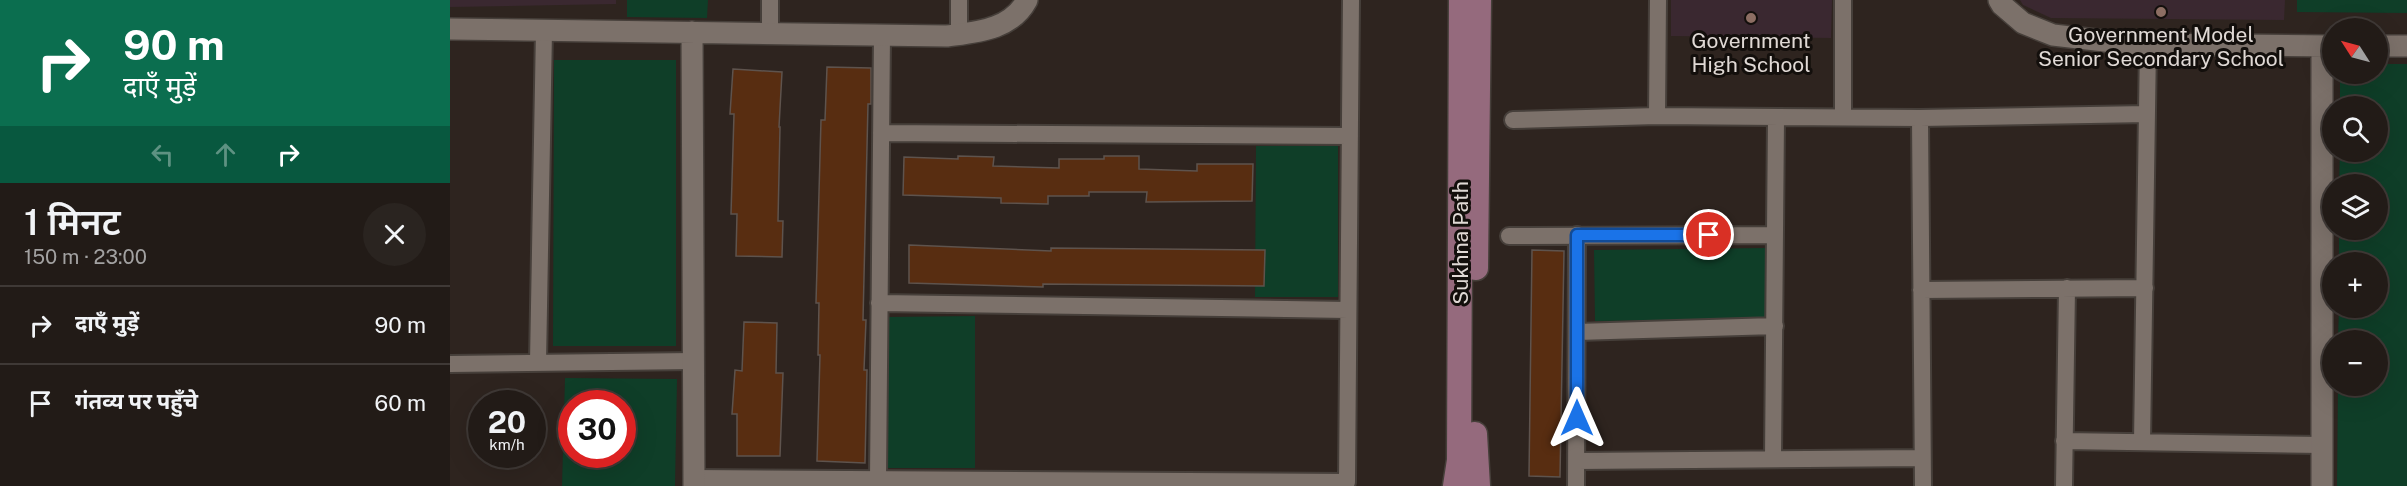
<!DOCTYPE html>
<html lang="hi">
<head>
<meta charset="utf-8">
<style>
  :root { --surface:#221b17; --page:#2a2420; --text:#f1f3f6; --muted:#a2a1a1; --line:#3f3936 }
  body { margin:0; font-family:"Public Sans","Noto Sans Devanagari",sans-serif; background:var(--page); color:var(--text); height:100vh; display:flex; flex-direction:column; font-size:22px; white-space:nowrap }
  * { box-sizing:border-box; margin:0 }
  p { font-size:20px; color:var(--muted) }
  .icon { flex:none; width:33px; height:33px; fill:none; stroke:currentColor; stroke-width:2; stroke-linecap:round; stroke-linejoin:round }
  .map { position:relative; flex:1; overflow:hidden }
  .panel { display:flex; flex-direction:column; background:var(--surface); width:450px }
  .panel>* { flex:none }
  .banner { background:#0b6e4f; color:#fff; overflow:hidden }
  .needle { width:39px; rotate:306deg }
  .tools { position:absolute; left:1872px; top:18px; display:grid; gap:12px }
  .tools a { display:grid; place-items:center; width:66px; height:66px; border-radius:50%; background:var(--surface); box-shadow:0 6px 24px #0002,0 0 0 2px var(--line); font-size:30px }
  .speed { position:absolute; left:18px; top:390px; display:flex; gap:12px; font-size:30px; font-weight:700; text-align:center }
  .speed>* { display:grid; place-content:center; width:78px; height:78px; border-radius:50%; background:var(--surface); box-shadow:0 6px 24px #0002,0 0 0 2px var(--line); line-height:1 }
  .speed small { font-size:15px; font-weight:400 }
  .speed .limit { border:9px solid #d22; background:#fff; color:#111 }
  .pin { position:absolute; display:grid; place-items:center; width:51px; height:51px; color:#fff; margin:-26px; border:3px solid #fff; border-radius:50%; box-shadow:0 2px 6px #0007 }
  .me { position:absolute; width:66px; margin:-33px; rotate:0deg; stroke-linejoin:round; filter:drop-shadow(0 0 4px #0008) }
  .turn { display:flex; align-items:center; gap:21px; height:126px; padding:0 24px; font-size:27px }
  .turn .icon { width:78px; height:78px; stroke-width:2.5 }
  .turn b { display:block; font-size:42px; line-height:51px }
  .lanes { display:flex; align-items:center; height:57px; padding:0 24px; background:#0003; justify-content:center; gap:30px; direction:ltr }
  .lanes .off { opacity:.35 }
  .round { display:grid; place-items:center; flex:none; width:63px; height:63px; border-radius:32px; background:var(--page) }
  .summary { display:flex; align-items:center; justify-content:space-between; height:102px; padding:0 24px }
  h1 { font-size:36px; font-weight:600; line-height:45px }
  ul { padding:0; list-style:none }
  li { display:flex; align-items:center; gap:18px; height:78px; padding:0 24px; border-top:2px solid var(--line) }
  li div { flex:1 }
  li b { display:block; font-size:22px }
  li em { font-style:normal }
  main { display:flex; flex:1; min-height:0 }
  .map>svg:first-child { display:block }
  .education { fill:#3a2830 }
  .green { fill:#0f3e28; fill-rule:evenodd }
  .building { fill:#582d11; stroke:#5e534d; stroke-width:1.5 }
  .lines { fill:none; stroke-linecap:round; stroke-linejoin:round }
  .minor-casing { stroke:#463f3a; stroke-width:20 }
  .tertiary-casing { stroke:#463f3a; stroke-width:24 }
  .secondary-casing { stroke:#463f3a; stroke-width:27 }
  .minor { stroke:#7c716a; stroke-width:16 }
  .tertiary { stroke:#7c716a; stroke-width:21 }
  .secondary { stroke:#956a7d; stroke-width:24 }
  .route-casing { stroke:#114b97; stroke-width:15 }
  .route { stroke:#1a73e8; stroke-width:10 }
  .education-dot { fill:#8d6e63; stroke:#130f0c; stroke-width:2 }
  .labels { text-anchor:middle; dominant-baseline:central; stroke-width:6; stroke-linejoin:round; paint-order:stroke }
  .poi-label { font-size:21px; fill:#e0d9d5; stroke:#130f0c }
  .street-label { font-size:21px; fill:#e0d9d5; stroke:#130f0c }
</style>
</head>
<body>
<main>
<section class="panel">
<div class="banner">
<div class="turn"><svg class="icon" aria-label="right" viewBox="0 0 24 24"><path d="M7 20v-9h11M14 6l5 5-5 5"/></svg><div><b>90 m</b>दाएँ मुड़ें</div></div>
<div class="lanes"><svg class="icon off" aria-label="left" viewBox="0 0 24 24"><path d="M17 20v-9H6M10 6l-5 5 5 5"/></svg><svg class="icon off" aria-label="ahead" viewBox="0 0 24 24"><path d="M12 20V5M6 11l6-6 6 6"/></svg><svg class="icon" aria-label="right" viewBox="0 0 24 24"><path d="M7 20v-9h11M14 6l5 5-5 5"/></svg></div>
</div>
<div class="summary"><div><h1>1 मिनट</h1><p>150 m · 23:00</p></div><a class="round"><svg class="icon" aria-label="close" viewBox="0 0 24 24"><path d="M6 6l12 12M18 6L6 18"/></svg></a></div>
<ul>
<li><svg class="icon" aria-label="right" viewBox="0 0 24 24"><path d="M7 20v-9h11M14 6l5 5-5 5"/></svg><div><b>दाएँ मुड़ें</b></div><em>90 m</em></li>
<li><svg class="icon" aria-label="arrive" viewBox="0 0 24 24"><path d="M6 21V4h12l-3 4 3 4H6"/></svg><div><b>गंतव्य पर पहुँचे</b></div><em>60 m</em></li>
</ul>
</section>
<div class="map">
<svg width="1957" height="486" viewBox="0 0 1957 486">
  <rect width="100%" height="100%" fill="#2e241f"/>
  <!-- education -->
  <path class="education" d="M0 0H166V4L0 7Z
    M1221 0H1382L1381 38 1221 36Z
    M1570 0H1835L1834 20 1601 18 1573 5Z"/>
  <!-- green -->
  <path class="green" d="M177 0H258L257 18 177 17Z
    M1847 0H1957V13L1847 12Z
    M104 60H226V346H103Z
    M1928 64H1957V486H1887L1888 386H1928V340H1888L1889 308H1928V262H1889V230H1928V184H1889L1890 152H1928V106H1890V74H1928Z
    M806 146H888V297H805Z
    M1317 248V319L1145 321 1144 250Z
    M525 316V468H437L438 317Z
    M115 378 227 379 225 486H112ZM122 404H172V454H122Z"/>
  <!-- building -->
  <path class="building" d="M377 67 421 68V104H418L413 320H416L414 370H417L415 463 367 461 370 355H368L369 303H366L370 156 371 120H375Z
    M283 69 332 72 329 127H330L328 221H333L332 257 286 256 287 214H281L284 114H280Z
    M508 156 544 157 543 166 609 168V159H654V156H689V169L747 171V164H803L802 201 696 202 697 192H639V196H598V204L551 203V198L453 195 454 157 508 159Z
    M459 245 601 251V248L815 250 814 286 593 284V287L459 283Z
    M1082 250 1114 251 1110 477 1079 476Z
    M294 322 327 323 326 373H333L330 456H287V414H282L285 370 292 371Z"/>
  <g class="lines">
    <defs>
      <path id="minor" d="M1393 0V116
        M320 34V0
        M509 35V0
        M1207 116 1208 0
        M1470 118 1473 486
        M1063 120 1207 116 1470 118 1697 114
        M431 133 900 136
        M1059 236 1325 235
        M1471 290 1695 288
        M429 303 898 310
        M1127 332 1325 326
        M88 362 94 30
        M0 364 244 361
        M1614 441 1872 445
        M1692 442 1698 45
        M1323 459 1326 118
        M1127 461 1472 458
        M244 478 897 482 901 0
        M428 479 432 35
        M1126 486 1127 235
        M1614 486 1617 288"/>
      <path id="tertiary" d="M1549 0 1552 5 1573 23 1603 35 1680 44 1882 46
        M0 29 497 36C527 32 561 30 577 0
        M242 32 244 486
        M1872 46V486
        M1928 46H1957"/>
      <path id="secondary" d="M1026 268 1029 0
        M1025 434 1028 486
        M1005 486 1009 460 1011 0"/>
    </defs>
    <!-- minor casing -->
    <use href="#minor" class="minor-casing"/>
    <!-- tertiary casing -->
    <use href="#tertiary" class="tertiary-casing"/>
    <!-- secondary casing -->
    <use href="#secondary" class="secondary-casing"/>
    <!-- minor -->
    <use href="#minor" class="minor"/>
    <!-- tertiary -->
    <use href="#tertiary" class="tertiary"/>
    <!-- secondary -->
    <use href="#secondary" class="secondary"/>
  </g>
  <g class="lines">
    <defs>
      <path id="route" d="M1127 418V235H1259"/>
    </defs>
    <!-- route casing -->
    <use href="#route" class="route-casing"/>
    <!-- route -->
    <use href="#route" class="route"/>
  </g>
  <!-- markers -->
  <g class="education-dot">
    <circle cx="1711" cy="12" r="6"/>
    <circle cx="1301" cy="18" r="6"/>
  </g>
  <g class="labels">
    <!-- poi labels -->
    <g class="poi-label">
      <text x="1711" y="34">Government Model<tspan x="1711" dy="24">Senior Secondary School</tspan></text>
      <text x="1301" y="40">Government<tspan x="1301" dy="24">High School</tspan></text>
    </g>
    <!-- street labels -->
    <g class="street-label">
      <text transform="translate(1010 243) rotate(-90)">Sukhna Path</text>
    </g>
  </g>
</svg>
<div class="tools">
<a><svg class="needle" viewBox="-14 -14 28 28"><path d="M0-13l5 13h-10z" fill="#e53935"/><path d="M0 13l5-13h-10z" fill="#a2a1a1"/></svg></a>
<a><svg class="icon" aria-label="search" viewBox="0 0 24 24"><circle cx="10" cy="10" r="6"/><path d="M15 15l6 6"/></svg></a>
<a><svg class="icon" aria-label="layers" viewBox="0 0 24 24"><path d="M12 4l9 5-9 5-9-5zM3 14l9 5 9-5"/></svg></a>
<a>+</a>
<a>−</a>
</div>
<div class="speed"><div>20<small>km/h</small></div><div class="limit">30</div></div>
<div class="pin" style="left:1259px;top:235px;background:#d93025"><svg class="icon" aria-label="arrive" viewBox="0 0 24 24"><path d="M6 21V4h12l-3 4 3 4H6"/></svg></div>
<svg class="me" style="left:1127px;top:418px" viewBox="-20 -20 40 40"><path d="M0-17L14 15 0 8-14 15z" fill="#1a73e8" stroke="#fff" stroke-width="4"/></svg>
</div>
</main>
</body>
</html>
